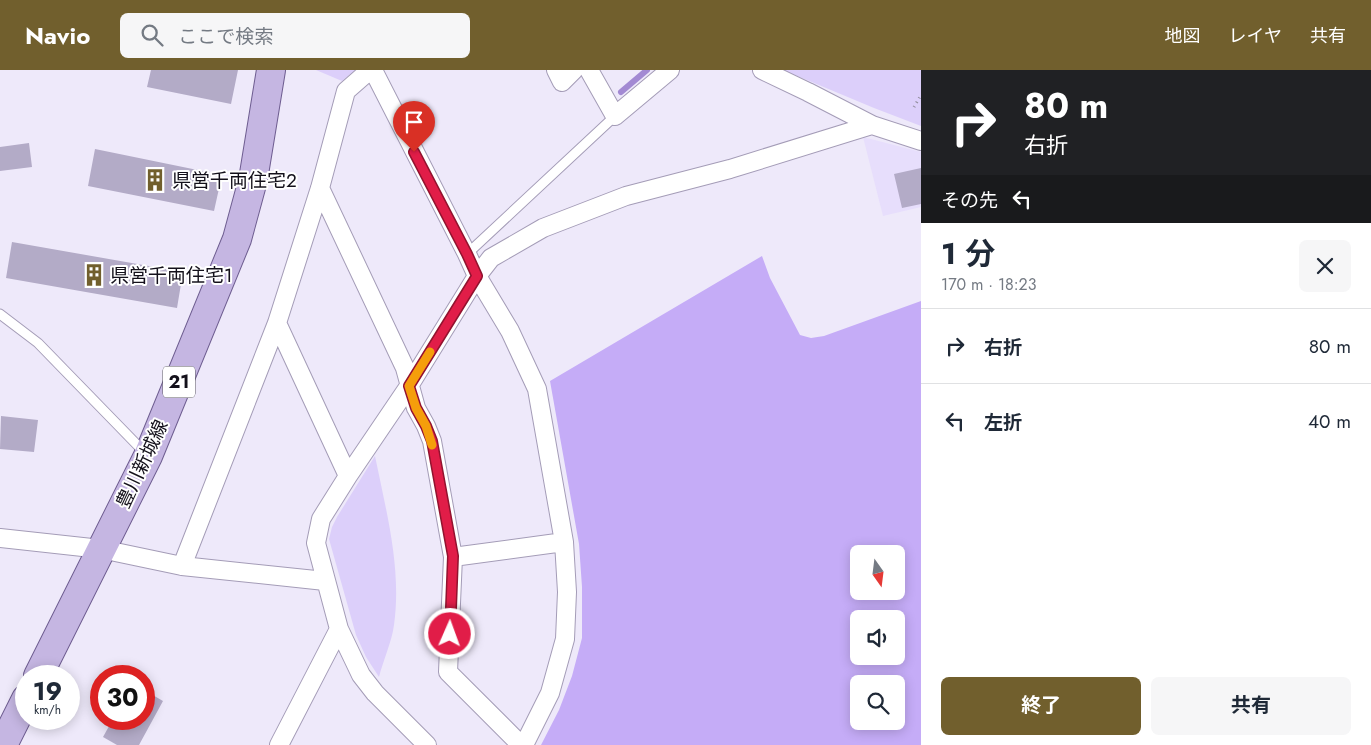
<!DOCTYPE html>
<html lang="ja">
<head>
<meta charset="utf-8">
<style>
  :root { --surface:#fff; --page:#f6f6f7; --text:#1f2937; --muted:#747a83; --line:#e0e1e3; --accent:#715f2d }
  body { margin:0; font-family:Jost,"Noto Sans JP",sans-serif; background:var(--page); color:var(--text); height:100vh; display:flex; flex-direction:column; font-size:19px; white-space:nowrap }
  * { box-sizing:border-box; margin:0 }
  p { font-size:16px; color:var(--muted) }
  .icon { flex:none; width:28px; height:28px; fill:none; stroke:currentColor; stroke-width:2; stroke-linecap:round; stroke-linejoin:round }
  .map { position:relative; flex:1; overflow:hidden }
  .sheet { display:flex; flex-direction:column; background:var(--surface); width:450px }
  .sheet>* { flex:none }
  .top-card { background:#202124; color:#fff; overflow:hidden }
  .needle { width:32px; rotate:166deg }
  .tools { position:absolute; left:850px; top:475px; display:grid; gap:10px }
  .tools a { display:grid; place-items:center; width:55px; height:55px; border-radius:8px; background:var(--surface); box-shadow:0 2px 12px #0003; font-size:25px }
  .speed { position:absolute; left:15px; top:595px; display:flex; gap:10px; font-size:25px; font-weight:700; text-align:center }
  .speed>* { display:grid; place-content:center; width:65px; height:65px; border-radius:50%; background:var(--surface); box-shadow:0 2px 12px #0003; line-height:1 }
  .speed small { font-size:12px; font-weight:400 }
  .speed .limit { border:8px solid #d22; background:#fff; color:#111 }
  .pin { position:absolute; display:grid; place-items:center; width:42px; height:42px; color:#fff; margin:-51px -21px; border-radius:50% 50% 50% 0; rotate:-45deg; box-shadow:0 0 5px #0007 }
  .pin .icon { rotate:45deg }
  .me { position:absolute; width:55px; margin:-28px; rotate:2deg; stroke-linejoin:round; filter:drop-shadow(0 0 4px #0008) }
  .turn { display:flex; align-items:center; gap:18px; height:105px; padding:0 20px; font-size:22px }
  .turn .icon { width:65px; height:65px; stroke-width:2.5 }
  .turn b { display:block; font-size:35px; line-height:42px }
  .then { display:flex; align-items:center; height:48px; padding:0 20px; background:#0003; gap:10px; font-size:19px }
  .round { display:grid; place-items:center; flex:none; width:52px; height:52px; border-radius:8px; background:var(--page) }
  .head { display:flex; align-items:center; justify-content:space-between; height:85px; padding:0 20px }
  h1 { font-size:30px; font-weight:700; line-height:38px }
  .cta { display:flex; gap:10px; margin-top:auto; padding:10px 20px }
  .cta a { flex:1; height:58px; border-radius:8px; background:var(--accent); color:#fff; font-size:20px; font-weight:700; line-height:58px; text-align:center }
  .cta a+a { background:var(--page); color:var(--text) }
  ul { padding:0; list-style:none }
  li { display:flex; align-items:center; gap:15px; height:75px; padding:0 20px; border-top:1px solid var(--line) }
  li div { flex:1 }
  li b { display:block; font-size:19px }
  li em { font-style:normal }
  header { display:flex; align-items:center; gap:30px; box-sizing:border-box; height:70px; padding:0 25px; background:var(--accent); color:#fff }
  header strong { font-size:24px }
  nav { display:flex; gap:28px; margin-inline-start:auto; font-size:18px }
  .search { width:350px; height:45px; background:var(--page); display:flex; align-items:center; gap:12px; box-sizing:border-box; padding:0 18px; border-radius:8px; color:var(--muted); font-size:19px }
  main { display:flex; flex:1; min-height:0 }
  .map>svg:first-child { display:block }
  .built { fill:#e7defc }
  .green { fill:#dccffa }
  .forest { fill:#c5acf7; fill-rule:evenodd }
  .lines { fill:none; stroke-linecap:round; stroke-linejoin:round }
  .stream { stroke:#a38ad3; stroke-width:6 }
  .building { fill:#b3abc7 }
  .service-casing { stroke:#a49cb7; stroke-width:11 }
  .minor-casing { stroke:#a49cb7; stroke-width:20 }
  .primary-casing { stroke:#6e5d90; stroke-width:30 }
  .path { stroke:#908c9a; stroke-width:3; stroke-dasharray:1 4; stroke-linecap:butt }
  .service { stroke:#fff; stroke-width:9 }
  .minor { stroke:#fff; stroke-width:18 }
  .primary { stroke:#c5b6e2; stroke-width:28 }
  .route-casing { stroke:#92132f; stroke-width:12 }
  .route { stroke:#e11d48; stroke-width:9 }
  .slow { stroke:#f59e0b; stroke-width:9 }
  .labels { text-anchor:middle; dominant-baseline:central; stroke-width:4; stroke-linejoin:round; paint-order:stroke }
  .shield { fill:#fff; stroke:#5a585f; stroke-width:1 }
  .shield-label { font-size:18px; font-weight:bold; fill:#13101a }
  .poi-label { font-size:19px; fill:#13101a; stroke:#fff; text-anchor:start }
  .street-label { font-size:19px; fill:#13101a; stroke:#fff }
</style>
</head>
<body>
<header>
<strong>Navio</strong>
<div class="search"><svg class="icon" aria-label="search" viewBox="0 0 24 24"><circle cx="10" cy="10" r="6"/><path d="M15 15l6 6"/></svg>ここで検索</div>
<nav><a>地図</a><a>レイヤ</a><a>共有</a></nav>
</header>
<main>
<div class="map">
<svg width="921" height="675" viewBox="0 0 921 675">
  <rect width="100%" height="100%" fill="#eee9fa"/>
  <!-- built -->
  <path class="built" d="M863 67 921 82V137L883 146Z"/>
  <!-- green -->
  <path class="green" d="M316 0H355L342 11Z
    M783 0H921V56L874 38Z
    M375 386C386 441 402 498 394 555 392 571 383 591 379 607L366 587 356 565 329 469 332 457 337 447Z"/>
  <!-- forest -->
  <path class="forest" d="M762 186 770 208 800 265 811 268 824 266 921 231V675H541L559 640 572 606 582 568V517L579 474 550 311ZM859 484H896V521H859ZM859 549H896V586H859ZM859 614H896V651H859Z"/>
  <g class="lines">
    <!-- stream -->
    <path class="stream" d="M621 22 647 0"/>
  </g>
  <!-- building -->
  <path class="building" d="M151 0H238L231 34 147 17Z
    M29 73 32 97 0 101V77Z
    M95 79 222 105 214 141 88 116Z
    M921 98V134L902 138 894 104Z
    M12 172 183 202 177 238 6 208Z
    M1 346 38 350 34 382 0 379Z
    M144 620 163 631 139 675H117L103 667 113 649H144Z"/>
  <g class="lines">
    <defs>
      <path id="service" d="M467 184 615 46
        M0 244 38 273 146 384"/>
      <path id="minor" d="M373 0 467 184 477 206 510 261 537 319 564 472 567 522 565 569 550 623 524 675
        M556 0 562 12 574 0
        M589 0 615 46 670 0
        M762 0 808 22 872 55 921 71
        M320 118 405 298 416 338 426 356 432 371 453 487 448 602 521 675
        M277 253 348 406
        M0 468 101 479 182 496 325 511
        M453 487 564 472
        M182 496 277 253 320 118 346 21 370 0
        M279 675 339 559
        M427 675 375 623 361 605 339 559 316 473 321 449 348 406 409 316 477 206 491 188 543 158 626 126 730 99 872 55"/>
      <path id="primary" d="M38 606 148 386 237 169 253 110 271 0
        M3 675 26 629"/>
    </defs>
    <!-- service casing -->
    <use href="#service" class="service-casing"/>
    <!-- minor casing -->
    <use href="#minor" class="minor-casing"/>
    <!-- primary casing -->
    <use href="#primary" class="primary-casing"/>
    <!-- path -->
    <path class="path" d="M914 37 921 25"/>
    <!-- service -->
    <use href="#service" class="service"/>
    <!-- minor -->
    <use href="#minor" class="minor"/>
    <!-- primary -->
    <use href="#primary" class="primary"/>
  </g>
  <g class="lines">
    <defs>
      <path id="route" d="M414 82 467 184 477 206 409 316 416 338 426 356 432 371 453 486 450 564"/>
    </defs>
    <!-- route casing -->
    <use href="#route" class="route-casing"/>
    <!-- route -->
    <use href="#route" class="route"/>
    <!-- slow -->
    <path class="slow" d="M430 282 409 316 416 338 426 356 432 375"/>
  </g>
  <!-- icons -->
  <defs>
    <symbol id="building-bare" viewBox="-9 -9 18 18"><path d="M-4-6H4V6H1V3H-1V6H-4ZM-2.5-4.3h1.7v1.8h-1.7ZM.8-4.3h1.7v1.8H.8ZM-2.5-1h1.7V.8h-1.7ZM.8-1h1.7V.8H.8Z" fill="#715f2d" stroke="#fff" stroke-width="2.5" paint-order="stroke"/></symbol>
  </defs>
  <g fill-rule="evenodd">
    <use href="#building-bare" x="139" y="94" width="32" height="32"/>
    <use href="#building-bare" x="78" y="189" width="32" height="32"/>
  </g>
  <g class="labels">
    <!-- shield labels -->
    <rect class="shield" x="163" y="296.5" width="32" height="31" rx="4"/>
    <g class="shield-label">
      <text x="179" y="312">21</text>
    </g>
    <!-- poi labels -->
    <g class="poi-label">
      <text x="172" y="110">県営千両住宅2</text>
      <text x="110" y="205">県営千両住宅1</text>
    </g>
    <!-- street labels -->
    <g class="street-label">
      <text transform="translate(142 394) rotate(-65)">豊川新城線</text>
    </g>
  </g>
</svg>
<div class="tools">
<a><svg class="needle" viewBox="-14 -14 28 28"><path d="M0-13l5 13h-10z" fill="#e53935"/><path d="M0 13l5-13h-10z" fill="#747a83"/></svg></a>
<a><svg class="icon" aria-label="sound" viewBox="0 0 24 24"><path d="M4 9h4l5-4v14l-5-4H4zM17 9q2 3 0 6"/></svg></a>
<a><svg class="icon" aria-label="search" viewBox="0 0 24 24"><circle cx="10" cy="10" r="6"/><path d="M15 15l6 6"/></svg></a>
</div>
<div class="speed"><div>19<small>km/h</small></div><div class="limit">30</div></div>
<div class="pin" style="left:414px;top:82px;background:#d93025"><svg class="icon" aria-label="arrive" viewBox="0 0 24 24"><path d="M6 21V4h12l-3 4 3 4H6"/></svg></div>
<svg class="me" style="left:450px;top:564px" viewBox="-20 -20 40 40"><circle r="17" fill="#e11d48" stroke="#fff" stroke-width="3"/><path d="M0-11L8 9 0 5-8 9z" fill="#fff"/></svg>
</div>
<section class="sheet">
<div class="top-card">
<div class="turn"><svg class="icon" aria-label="right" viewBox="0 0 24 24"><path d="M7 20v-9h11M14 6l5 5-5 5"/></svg><div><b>80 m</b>右折</div></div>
<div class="then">その先<svg class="icon" aria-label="left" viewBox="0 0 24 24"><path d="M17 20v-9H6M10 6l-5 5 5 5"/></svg></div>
</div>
<div class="head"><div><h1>1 分</h1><p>170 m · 18:23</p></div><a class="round"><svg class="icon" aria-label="close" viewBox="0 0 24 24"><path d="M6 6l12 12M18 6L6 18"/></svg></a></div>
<ul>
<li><svg class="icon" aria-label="right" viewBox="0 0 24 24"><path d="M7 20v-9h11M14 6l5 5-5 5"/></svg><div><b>右折</b></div><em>80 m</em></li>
<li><svg class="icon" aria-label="left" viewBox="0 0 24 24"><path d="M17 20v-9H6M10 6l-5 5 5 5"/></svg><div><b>左折</b></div><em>40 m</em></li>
</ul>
<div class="cta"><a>終了</a><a>共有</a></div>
</section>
</main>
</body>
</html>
